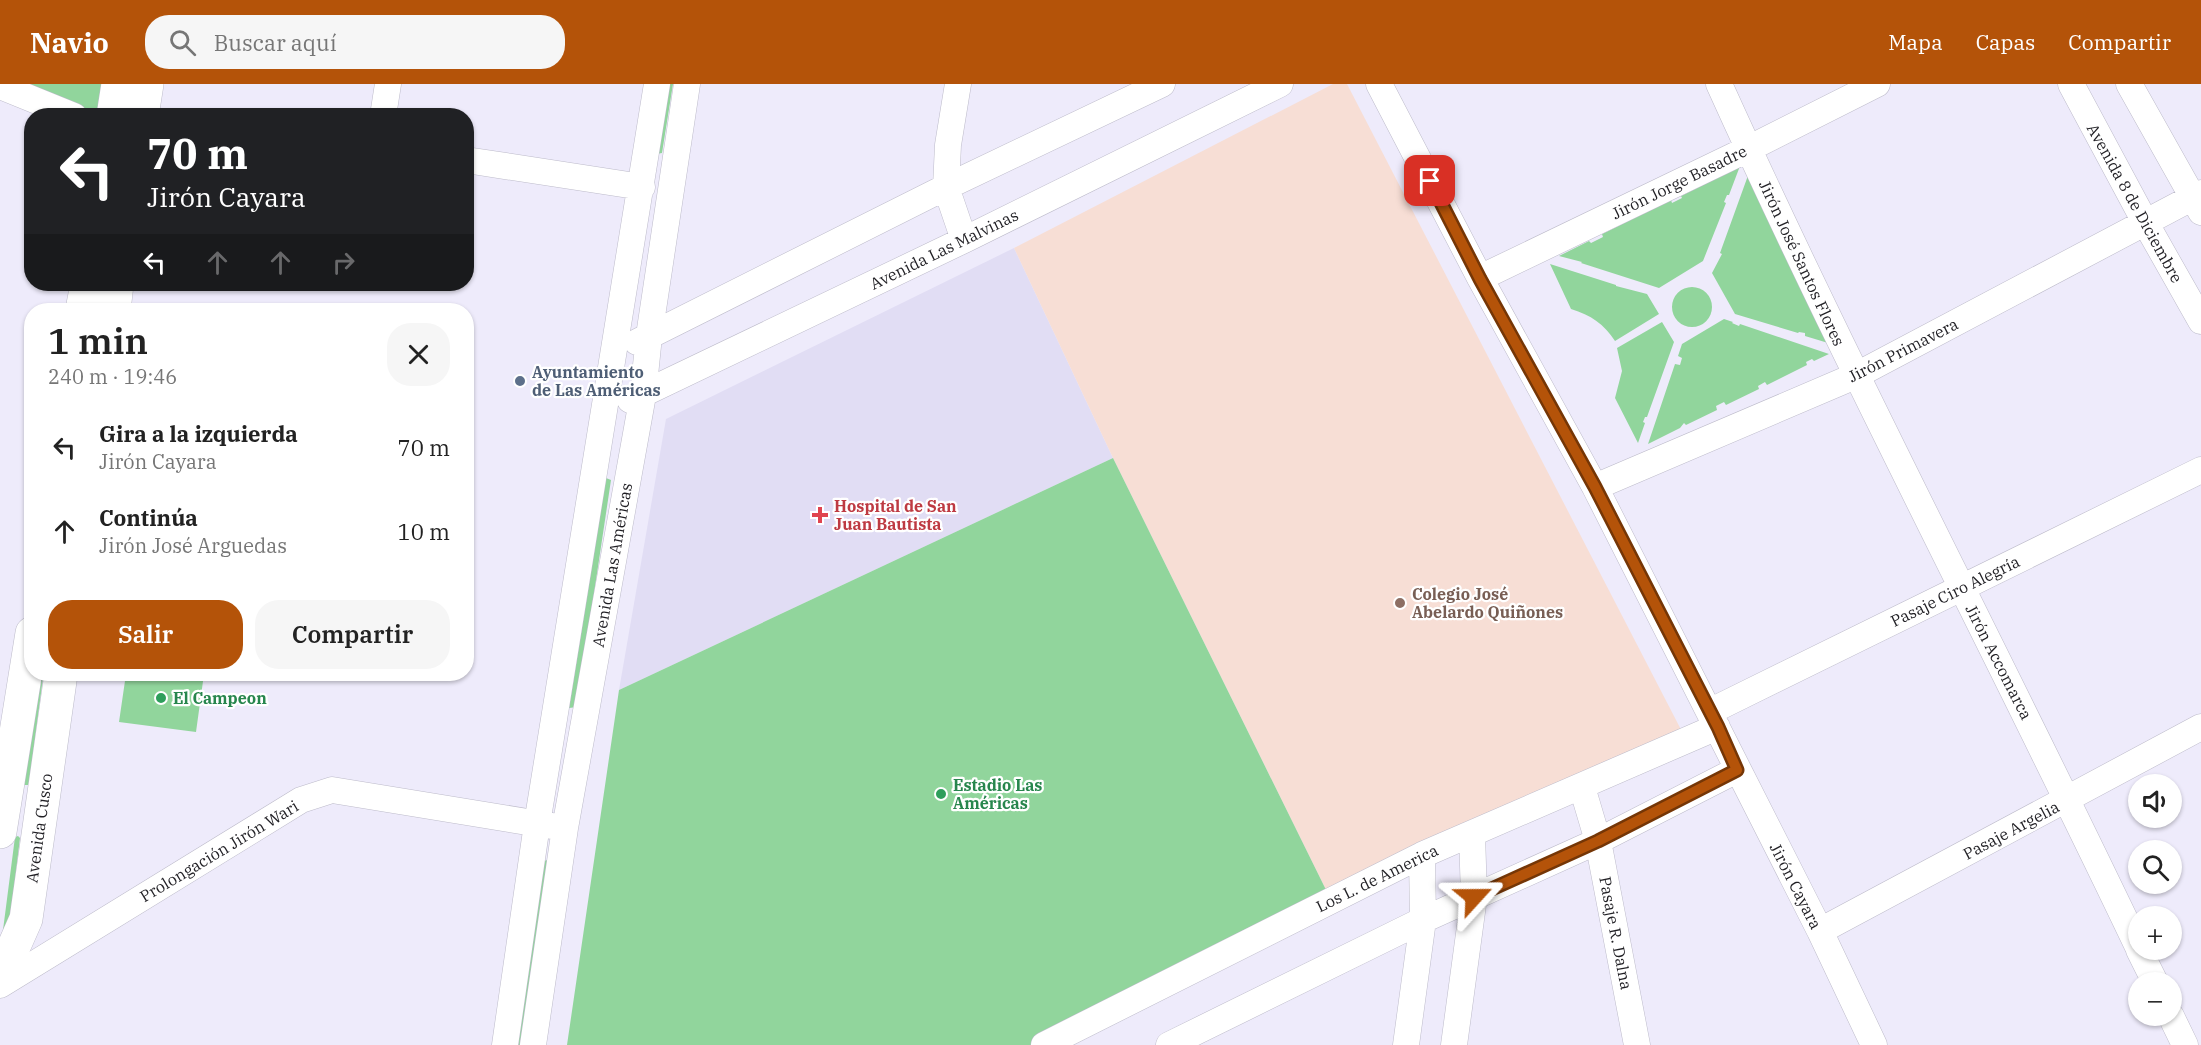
<!DOCTYPE html>
<html lang="es">
<head>
<meta charset="utf-8">
<style>
  :root { --surface:#fff; --page:#f6f6f6; --text:#222; --muted:#767676; --accent:#b45309 }
  body { margin:0; font-family:"IBM Plex Serif",serif; background:var(--page); color:var(--text); height:100vh; display:flex; flex-direction:column; font-size:22px; white-space:nowrap }
  * { box-sizing:border-box; margin:0 }
  p { font-size:20px; color:var(--muted) }
  .icon { flex:none; width:33px; height:33px; fill:none; stroke:currentColor; stroke-width:2; stroke-linecap:round; stroke-linejoin:round }
  .map { position:relative; flex:1; overflow:hidden }
  .drawer { position:absolute; left:24px; top:219px; width:450px; height:378px; display:flex; flex-direction:column; background:var(--surface); border-radius:24px; box-shadow:0 2px 4px #0004 }
  .drawer>* { flex:none }
  .banner { position:absolute; left:24px; top:24px; width:450px; height:183px; border-radius:24px; box-shadow:0 2px 4px #0004; background:#202124; color:#fff; overflow:hidden }
  .controls { position:absolute; left:2128px; top:690px; display:grid; gap:12px }
  .controls a { display:grid; place-items:center; width:54px; height:54px; border-radius:50%; background:var(--surface); box-shadow:0 2px 4px #0004; font-size:30px }
  .pin { position:absolute; display:grid; place-items:center; width:51px; height:51px; color:#fff; margin:-26px; border-radius:12px; box-shadow:0 3px 9px #0006 }
  .me { position:absolute; width:66px; margin:-33px; rotate:66deg; stroke-linejoin:round; filter:drop-shadow(0 0 4px #0008) }
  .turn { display:flex; align-items:center; gap:21px; height:126px; padding:0 24px; font-size:27px }
  .turn .icon { width:78px; height:78px; stroke-width:2.5 }
  .turn b { display:block; font-size:42px; line-height:51px }
  .lanes { display:flex; align-items:center; height:57px; padding:0 24px; background:#0003; justify-content:center; gap:30px; direction:ltr }
  .lanes .off { opacity:.35 }
  .round { display:grid; place-items:center; flex:none; width:63px; height:63px; border-radius:24px; background:var(--page) }
  .summary { display:flex; align-items:center; justify-content:space-between; height:102px; padding:0 24px }
  h1 { font-size:36px; font-weight:600; line-height:45px }
  .button { display:flex; gap:12px; margin-top:auto; padding:12px 24px }
  .button a { flex:1; height:69px; border-radius:24px; background:var(--accent); color:#fff; font-size:24px; font-weight:600; line-height:69px; text-align:center }
  .button a+a { background:var(--page); color:var(--text) }
  ul { padding:0; list-style:none }
  li { display:flex; align-items:center; gap:18px; height:84px; padding:0 24px }
  li div { flex:1 }
  li b { display:block; font-size:22px }
  li em { font-style:normal }
  header { display:flex; align-items:center; gap:36px; box-sizing:border-box; height:84px; padding:0 30px; background:var(--accent); color:#fff }
  header strong { font-size:28px }
  nav { display:flex; gap:33px; margin-inline-start:auto; font-size:21px }
  .search { width:420px; height:54px; background:var(--page); display:flex; align-items:center; gap:15px; box-sizing:border-box; padding:0 21px; border-radius:24px; color:var(--muted); font-size:22px }
  .map>svg:first-child { display:block }
  .built { fill:#e1ddf4 }
  .education { fill:#f7ded5 }
  .green { fill:#91d59c }
  .lines { fill:none; stroke-linecap:round; stroke-linejoin:round }
  .minor-casing { stroke:#bdbbca; stroke-width:27 }
  .highway-casing { stroke:#bdbbca; stroke-width:34 }
  .minor { stroke:#fff; stroke-width:26 }
  .highway { stroke:#fff; stroke-width:33 }
  .route-casing { stroke:#753606; stroke-width:15 }
  .route { stroke:#b45309; stroke-width:10 }
  .service-dot { fill:#5c6f8a; stroke:#fff; stroke-width:2 }
  .health-dot { fill:#e0444e; stroke:#fff; stroke-width:2 }
  .education-dot { fill:#8d6e63; stroke:#fff; stroke-width:2 }
  .leisure-dot { fill:#2e9e5b; stroke:#fff; stroke-width:2 }
  .labels { text-anchor:middle; dominant-baseline:central; stroke-width:4.5; stroke-linejoin:round; paint-order:stroke }
  .street-label { font-size:16px; fill:#201f24; stroke:#fff }
  .service-label { font-size:16px; font-weight:bold; fill:#4e5e75; stroke:#fff; text-anchor:start }
  .health-label { font-size:16px; font-weight:bold; fill:#be3a42; stroke:#fff; text-anchor:start }
  .education-label { font-size:16px; font-weight:bold; fill:#785e54; stroke:#fff; text-anchor:start }
  .leisure-label { font-size:16px; font-weight:bold; fill:#27864d; stroke:#fff; text-anchor:start }
</style>
</head>
<body>
<header>
<strong>Navio</strong>
<div class="search"><svg class="icon" aria-label="search" viewBox="0 0 24 24"><circle cx="10" cy="10" r="6"/><path d="M15 15l6 6"/></svg>Buscar aquí</div>
<nav><a>Mapa</a><a>Capas</a><a>Compartir</a></nav>
</header>
<div class="map">
<svg width="2201" height="961" viewBox="0 0 2201 961">
  <rect width="100%" height="100%" fill="#eeebfb"/>
  <!-- built -->
  <path class="built" d="M1014 164 1113 374 619 606 666 335Z"/>
  <!-- education -->
  <path class="education" d="M1333 0H1347L1690 663 1330 814 1113 374 1014 164Z"/>
  <!-- green -->
  <path class="green" d="M25 0H104L100 31H92Z
    M662 0H673L662 69 656 70Z
    M1740 82 1729 111H1727L1724 118 1726 119 1703 177 1659 204 1581 179 1582 178 1559 172 1589 157 1591 159 1603 153 1602 150 1671 116 1672 119 1682 114 1681 112Z
    M1750 86 1838 262 1805 252V249L1799 248 1798 249 1735 230 1712 189 1722 170 1720 169Z
    M1550 180 1616 201V202L1647 210 1659 230 1615 257C1604 240 1591 231 1571 225Z
    M1672 223a20 20 0 1 1 40 0a20 20 0 1 1-40 0Z
    M1724 235 1733 238 1732 239 1739 242 1740 240 1829 270 1814 277 1812 275 1806 278 1807 281 1767 301 1765 298 1758 302 1759 305 1726 321 1724 318 1716 322 1717 326 1686 341 1684 339 1680 344 1648 360 1675 280 1680 281 1682 274 1678 272 1682 260Z
    M1662 238 1674 258 1647 333H1645L1643 338 1645 339 1638 359 1615 314 1622 287 1617 264Z
    M1113 374 1330 814 1034 961H567L619 606Z
    M606 394 611 396 577 623 569 624Z
    M126 590H204L196 648 119 638Z
    M38 593 43 594 29 701H23Z
    M18 752 20 754 9 846H3L15 753Z
    M548 776 526 961H515L543 777Z"/>
  <g class="lines">
    <defs>
      <path id="minor" d="M958 0 948 61 946 103 964 156
        M1379 0 1480 194 1595 403 1820 847 1874 961
        M1719 0C1851 292 2001 575 2139 865
        M2071 0 2145 138 2201 237
        M2129 0 2201 128
        M0 2 74 32
        M383 32 388 0
        M466 76 642 103
        M1480 194 1748 65 1877 0
        M637 258 946 103 1162 0
        M630 316 964 156 1280 0
        M1595 403 1855 292 2201 109
        M1709 628 2201 386
        M1582 703 1598 757 1637 961
        M1820 847 2201 643
        M2139 866 2155 898
        M0 901 301 716 332 706 552 742
        M2171 932 2185 961
        M505 961 537 740 657 0
        M533 961 565 744 643 311 649 252 687 0
        M1044 961 1422 771 1717 643
        M1169 961 1423 836 1598 757 1737 686
        M1406 961 1423 836 1422 771
        M1454 961 1474 813 1472 750"/>
      <path id="highway" d="M113 32 118 0
        M142 32 147 0
        M82 226 87 200
        M114 226 117 200
        M0 748 32 549
        M0 894 26 835 61 590"/>
    </defs>
    <!-- minor casing -->
    <use href="#minor" class="minor-casing"/>
    <!-- highway casing -->
    <use href="#highway" class="highway-casing"/>
    <!-- minor -->
    <use href="#minor" class="minor"/>
    <!-- highway -->
    <use href="#highway" class="highway"/>
  </g>
  <g class="lines">
    <defs>
      <path id="route" d="M1430 97 1480 195 1595 403 1718 643 1737 686 1598 757 1474 813"/>
    </defs>
    <!-- route casing -->
    <use href="#route" class="route-casing"/>
    <!-- route -->
    <use href="#route" class="route"/>
  </g>
  <!-- markers -->
  <circle class="service-dot" cx="520" cy="297" r="6"/>
  <path class="health-dot" d="M817 422h6v6h6v6h-6v6h-6v-6h-6v-6h6z"/>
  <circle class="education-dot" cx="1400" cy="519" r="6"/>
  <g class="leisure-dot">
    <circle cx="161" cy="614" r="6"/>
    <circle cx="941" cy="710" r="6"/>
  </g>
  <g class="labels">
    <!-- street labels -->
    <g class="street-label">
      <text transform="translate(1679 98) rotate(-26)">Jirón Jorge Basadre</text>
      <text transform="translate(2135 119) rotate(61)">Avenida 8 de Diciembre</text>
      <text transform="translate(944 165) rotate(-26)">Avenida Las Malvinas</text>
      <text transform="translate(1802 179) rotate(65)">Jirón José Santos Flores</text>
      <text transform="translate(1903 266) rotate(-27)">Jirón Primavera</text>
      <text transform="translate(612 481) rotate(-80)">Avenida Las Américas</text>
      <text transform="translate(1955 507) rotate(-26)">Pasaje Ciro Alegría</text>
      <text transform="translate(1999 578) rotate(63)">Jirón Accomarca</text>
      <text transform="translate(39 744) rotate(-82)">Avenida Cusco</text>
      <text transform="translate(2011 746) rotate(-28)">Pasaje Argelia</text>
      <text transform="translate(219 767) rotate(-31)">Prolongación Jirón Wari</text>
      <text transform="translate(1377 794) rotate(-26)">Los L. de America</text>
      <text transform="translate(1796 802) rotate(63)">Jirón Cayara</text>
      <text transform="translate(1616 849) rotate(79)">Pasaje R. Dalna</text>
    </g>
    <!-- service labels -->
    <g class="service-label">
      <text x="532" y="288">Ayuntamiento<tspan x="532" dy="18">de Las Américas</tspan></text>
    </g>
    <!-- health labels -->
    <g class="health-label">
      <text x="834" y="422">Hospital de San<tspan x="834" dy="18">Juan Bautista</tspan></text>
    </g>
    <!-- education labels -->
    <g class="education-label">
      <text x="1412" y="510">Colegio José<tspan x="1412" dy="18">Abelardo Quiñones</tspan></text>
    </g>
    <!-- leisure labels -->
    <g class="leisure-label">
      <text x="173" y="614">El Campeon</text>
      <text x="953" y="701">Estadio Las<tspan x="953" dy="18">Américas</tspan></text>
    </g>
  </g>
</svg>
<div class="controls">
<a><svg class="icon" aria-label="sound" viewBox="0 0 24 24"><path d="M4 9h4l5-4v14l-5-4H4zM17 9q2 3 0 6"/></svg></a>
<a><svg class="icon" aria-label="search" viewBox="0 0 24 24"><circle cx="10" cy="10" r="6"/><path d="M15 15l6 6"/></svg></a>
<a>+</a>
<a>−</a>
</div>
<div class="pin" style="left:1430px;top:97px;background:#d93025"><svg class="icon" aria-label="arrive" viewBox="0 0 24 24"><path d="M6 21V4h12l-3 4 3 4H6"/></svg></div>
<svg class="me" style="left:1474px;top:813px" viewBox="-20 -20 40 40"><path d="M0-17L14 15 0 8-14 15z" fill="#b45309" stroke="#fff" stroke-width="4"/></svg>
<div class="banner">
<div class="turn"><svg class="icon" aria-label="left" viewBox="0 0 24 24"><path d="M17 20v-9H6M10 6l-5 5 5 5"/></svg><div><b>70 m</b>Jirón Cayara</div></div>
<div class="lanes"><svg class="icon" aria-label="left" viewBox="0 0 24 24"><path d="M17 20v-9H6M10 6l-5 5 5 5"/></svg><svg class="icon off" aria-label="ahead" viewBox="0 0 24 24"><path d="M12 20V5M6 11l6-6 6 6"/></svg><svg class="icon off" aria-label="ahead" viewBox="0 0 24 24"><path d="M12 20V5M6 11l6-6 6 6"/></svg><svg class="icon off" aria-label="right" viewBox="0 0 24 24"><path d="M7 20v-9h11M14 6l5 5-5 5"/></svg></div>
</div>
<section class="drawer">
<div class="summary"><div><h1>1 min</h1><p>240 m · 19:46</p></div><a class="round"><svg class="icon" aria-label="close" viewBox="0 0 24 24"><path d="M6 6l12 12M18 6L6 18"/></svg></a></div>
<ul>
<li><svg class="icon" aria-label="left" viewBox="0 0 24 24"><path d="M17 20v-9H6M10 6l-5 5 5 5"/></svg><div><b>Gira a la izquierda</b><p>Jirón Cayara</p></div><em>70 m</em></li>
<li><svg class="icon" aria-label="ahead" viewBox="0 0 24 24"><path d="M12 20V5M6 11l6-6 6 6"/></svg><div><b>Continúa</b><p>Jirón José Arguedas</p></div><em>10 m</em></li>
</ul>
<div class="button"><a>Salir</a><a>Compartir</a></div>
</section>
</div>
</body>
</html>
